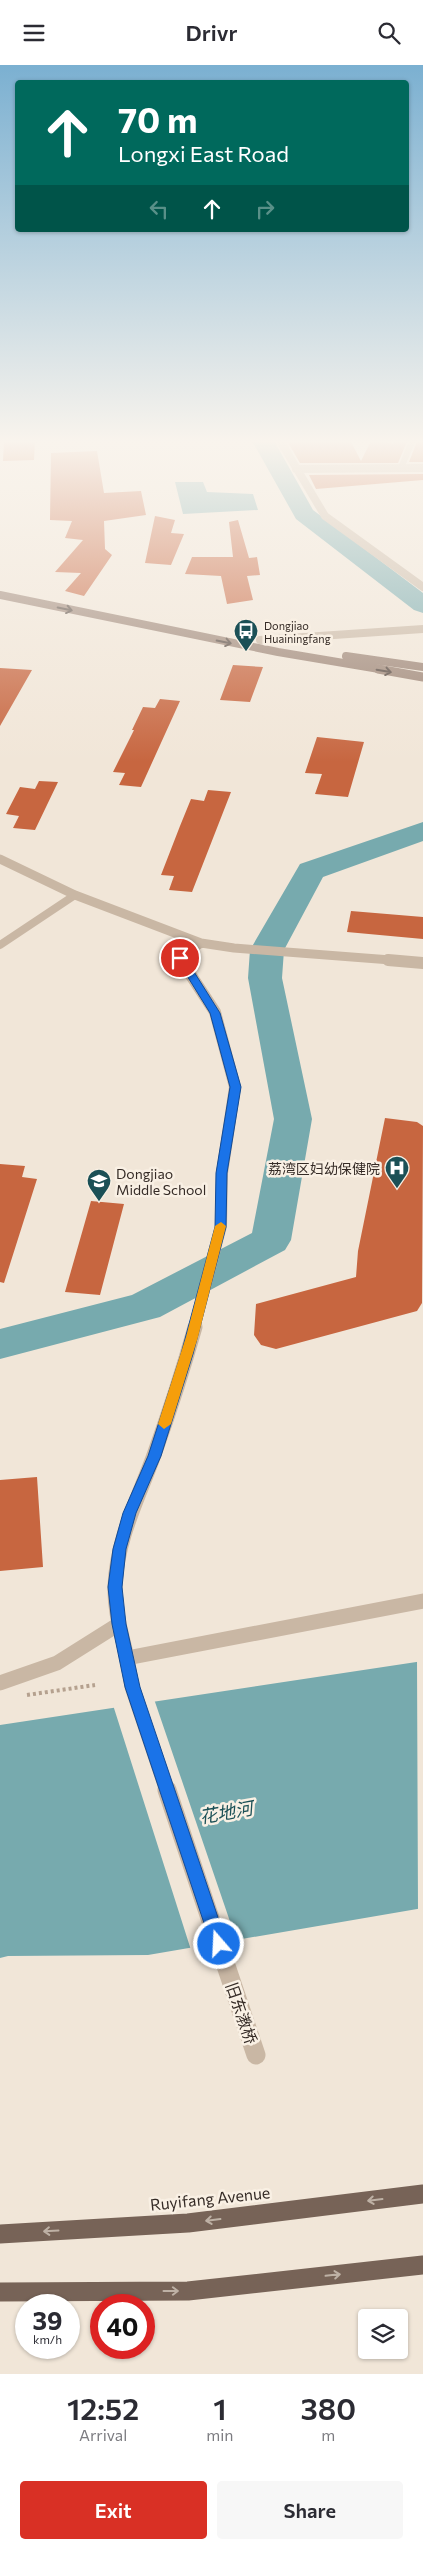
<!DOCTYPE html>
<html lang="en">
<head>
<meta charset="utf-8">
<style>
  :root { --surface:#fff; --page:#f7f7f7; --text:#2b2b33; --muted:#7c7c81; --accent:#d93025 }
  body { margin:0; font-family:Commissioner,"Noto Sans SC",sans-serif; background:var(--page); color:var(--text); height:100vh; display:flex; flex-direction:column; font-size:19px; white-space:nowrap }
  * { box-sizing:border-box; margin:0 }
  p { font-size:16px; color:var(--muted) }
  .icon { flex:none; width:28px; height:28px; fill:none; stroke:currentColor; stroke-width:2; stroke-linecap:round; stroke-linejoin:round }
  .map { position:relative; height:2309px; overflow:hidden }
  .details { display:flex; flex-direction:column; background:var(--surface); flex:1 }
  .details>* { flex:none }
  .guide { position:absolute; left:15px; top:15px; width:394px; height:152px; border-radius:5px; box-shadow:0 1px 4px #0004; background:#00695c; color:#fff; overflow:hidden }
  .controls { position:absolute; left:358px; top:2244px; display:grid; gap:10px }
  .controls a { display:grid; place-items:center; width:50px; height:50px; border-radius:5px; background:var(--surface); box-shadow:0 1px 4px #0004; font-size:25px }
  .speed { position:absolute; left:15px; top:2229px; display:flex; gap:10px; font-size:25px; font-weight:700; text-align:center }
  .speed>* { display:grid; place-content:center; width:65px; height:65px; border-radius:50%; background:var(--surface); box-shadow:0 1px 4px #0004; line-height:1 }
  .speed small { font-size:12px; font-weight:400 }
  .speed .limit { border:8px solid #d22; background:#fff; color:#111 }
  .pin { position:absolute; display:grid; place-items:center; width:42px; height:42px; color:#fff; margin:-21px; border:2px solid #fff; border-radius:50%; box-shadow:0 1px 5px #0007 }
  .me { position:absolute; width:55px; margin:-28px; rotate:341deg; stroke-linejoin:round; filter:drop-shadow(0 0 4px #0008) }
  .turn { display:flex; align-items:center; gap:18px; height:105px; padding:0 20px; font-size:22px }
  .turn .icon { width:65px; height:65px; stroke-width:2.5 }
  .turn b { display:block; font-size:35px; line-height:42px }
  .lanes { display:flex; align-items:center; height:48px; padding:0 20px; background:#0003; justify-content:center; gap:25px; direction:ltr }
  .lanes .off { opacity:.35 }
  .eta { display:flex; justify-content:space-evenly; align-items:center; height:85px; text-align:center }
  .eta b { font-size:30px; font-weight:600; line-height:35px }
  .action { display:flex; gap:10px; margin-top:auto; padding:10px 20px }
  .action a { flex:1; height:58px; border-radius:5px; background:var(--accent); color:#fff; font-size:20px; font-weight:600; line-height:58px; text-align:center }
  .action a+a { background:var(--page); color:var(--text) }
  header { display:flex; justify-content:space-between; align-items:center; height:65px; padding:0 20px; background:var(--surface); font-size:22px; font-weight:600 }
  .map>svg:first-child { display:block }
  .water { fill:#77aaae }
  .pier { fill:#f1e6d8 }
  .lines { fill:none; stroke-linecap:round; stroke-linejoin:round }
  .river { fill:#77aaae; fill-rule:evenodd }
  .building { fill:#c76640 }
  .path { stroke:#b5a18f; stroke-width:4; stroke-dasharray:3 3; stroke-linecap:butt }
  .service-far1 { stroke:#c9b7a4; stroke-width:6 }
  .service { stroke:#c9b7a4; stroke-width:8 }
  .minor-far3 { stroke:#c9b7a4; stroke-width:8 }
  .minor-far2 { stroke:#c9b7a4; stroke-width:9 }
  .minor-far1 { stroke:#c9b7a4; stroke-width:12 }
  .minor { stroke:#c9b7a4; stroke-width:15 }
  .tertiary-far1 { stroke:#c9b7a4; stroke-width:15 }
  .tertiary { stroke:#c9b7a4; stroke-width:19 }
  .secondary-far1 { stroke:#9d8576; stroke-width:8 }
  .secondary { stroke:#9d8576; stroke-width:9 }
  .primary { stroke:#776357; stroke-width:19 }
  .oneway { stroke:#54463e }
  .oneway2 { stroke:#beb1a5 }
  .route { fill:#1a73e8; stroke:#114b97 }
  .slow { fill:#f59e0b }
  .labels { text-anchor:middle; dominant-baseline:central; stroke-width:5; stroke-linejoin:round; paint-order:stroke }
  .far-poi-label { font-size:11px; fill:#352b26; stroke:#f9f0e4; text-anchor:start }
  .poi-label { font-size:14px; fill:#352b26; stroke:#f9f0e4; text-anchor:end }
  .near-street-label { font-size:16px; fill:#352b26; stroke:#f9f0e4 }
  .near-water-label { font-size:18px; font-style:italic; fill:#1b5056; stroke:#f9f0e4 }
</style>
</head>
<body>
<header><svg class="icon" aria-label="menu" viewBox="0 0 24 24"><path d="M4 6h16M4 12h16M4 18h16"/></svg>Drivr<svg class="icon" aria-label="search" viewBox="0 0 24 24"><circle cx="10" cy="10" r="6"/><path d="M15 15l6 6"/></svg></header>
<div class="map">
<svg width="423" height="2309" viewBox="0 0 423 2309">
  <rect width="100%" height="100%" fill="#f1e6d8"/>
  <!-- water -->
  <path class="water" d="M175 417H203L207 427 253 429 258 445 183 449Z
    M423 1596V1843L148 1890 8 1891 0 1893V1660Z"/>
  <!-- pier -->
  <path class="pier" d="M423 1594V1845L418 1846 417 1595Z
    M154 1634 237 1877 191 1885 113 1640Z"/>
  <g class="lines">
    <!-- river -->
    <path class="river" d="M251 374H273L313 445 423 528V548L414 545 296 454Z
      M423 757V776L323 812 284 885 282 913 312 1054 291 1175 285 1185 160 1252 0 1294V1264L132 1230 252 1168 274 1054 248 913 250 885 300 799Z"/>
  </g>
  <!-- building -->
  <path class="building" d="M286 374H323L325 377 350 375 361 396 372 374 393 379 395 374H408L398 398H300Z
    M418 374H423V397H409Z
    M35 375 34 395 3 396 4 376Z
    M97 386 104 428 141 426 146 450 104 456 105 484 112 490 84 531 65 526 81 508 55 507 83 475 65 473 72 456 50 455 51 388Z
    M423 409V415L316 424 309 410Z
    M155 451 175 455 171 468 184 469 171 500 145 498Z
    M238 455 249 493 257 492 260 510 247 511 253 535 227 539 221 511 185 509 192 492H233L229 457Z
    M233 600 263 602 250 637 220 635Z
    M0 603 32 605 0 661Z
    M160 634 180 636 141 722 119 720 125 708 113 707 134 665H132L143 642 155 643Z
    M317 672 364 677 348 732 315 729 322 709 305 708Z
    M39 716 58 717 35 765 13 763 19 751 6 749 20 722 35 724Z
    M208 725 231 727 192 827 169 825 174 811 161 810 180 761 191 734 204 736Z
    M351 846 423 852V874L347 867Z
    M385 1053 417 1057 423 1061 422 1238 417 1246 276 1284 261 1280 254 1270 256 1239 356 1212 358 1186Z
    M0 1099 25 1101 22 1112 37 1114 4 1218 0 1217Z
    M91 1136 124 1139 100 1230 65 1227Z
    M37 1412 43 1502 0 1506V1415Z"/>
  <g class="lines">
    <!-- path -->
    <path class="path" d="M27 1630 95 1620"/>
    <!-- service-far1 -->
    <path class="service-far1" d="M401 403 413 374"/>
    <!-- service -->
    <path class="service" d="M0 880 75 830"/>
    <!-- minor-far3 -->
    <path class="minor-far3" d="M279 374 325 451 423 522
      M296 404 423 403
      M260 575 423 564"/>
    <!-- minor-far2 -->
    <path class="minor-far2" d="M0 794 75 830 201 878 234 883 404 896
      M182 896 180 893 201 878"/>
    <!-- minor-far1 -->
    <path class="minor-far1" d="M181 895 215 947 235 1022 222 1108 221 1161 194 1263
      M388 895 423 898"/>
    <!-- minor -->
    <path class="minor" d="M127 1593C122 1570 114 1545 115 1521 117 1473 138 1434 154 1390 169 1348 183 1305 195 1262
      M0 1618 57 1598 119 1559"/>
    <!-- tertiary-far1 -->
    <path class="tertiary-far1" d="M167 1726 132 1622 127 1593 423 1536"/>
    <!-- tertiary -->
    <path class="tertiary" d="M167 1725 256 1990"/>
    <!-- secondary-far1 -->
    <path class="secondary-far1" d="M0 530 278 587 385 605
      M346 591 423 602"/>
    <!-- secondary -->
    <path class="secondary" d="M378 604 423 612"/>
    <!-- primary -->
    <path class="primary" d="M0 2169 188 2158 423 2129
      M0 2227 188 2226 423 2200"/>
  </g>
  <!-- one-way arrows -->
  <defs><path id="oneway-shaft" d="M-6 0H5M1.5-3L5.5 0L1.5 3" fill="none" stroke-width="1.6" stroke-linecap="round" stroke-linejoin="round" transform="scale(1.25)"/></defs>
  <g class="oneway">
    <use href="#oneway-shaft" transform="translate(65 544) rotate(12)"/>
    <use href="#oneway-shaft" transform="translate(224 577) rotate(11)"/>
    <use href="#oneway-shaft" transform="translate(384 606) rotate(10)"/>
  </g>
  <g class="oneway2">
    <use href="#oneway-shaft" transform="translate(375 2135) rotate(173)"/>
    <use href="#oneway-shaft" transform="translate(213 2155) rotate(173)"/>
    <use href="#oneway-shaft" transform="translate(51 2166) rotate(177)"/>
    <use href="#oneway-shaft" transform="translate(333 2210) rotate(-6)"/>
    <use href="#oneway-shaft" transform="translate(171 2226)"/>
  </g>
  <!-- sky -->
  <linearGradient id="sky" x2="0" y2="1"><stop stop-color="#7bb0d1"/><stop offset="0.54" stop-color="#f9f4ed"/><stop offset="1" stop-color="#f9f4ed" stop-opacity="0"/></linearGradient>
  <rect width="423" height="697" fill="url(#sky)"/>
  <!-- route -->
  <path class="route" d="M180 890 184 891 220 948 241 1022 227 1108 226 1162 193 1289 161 1391 136 1448 126 1484 122 1522 126 1559 140 1622 227 1879 225 1885 219 1887 213 1885 211 1879 125 1622 112 1559 108 1522 113 1484 123 1448 148 1391 181 1289 215 1162 216 1108 230 1022 210 948 176 893Z"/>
  <!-- slow -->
  <path class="slow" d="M221 1157 226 1161 198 1272 171 1359 164 1364 158 1359 186 1272 215 1161Z"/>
  <!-- icons -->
  <defs>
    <symbol id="bus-pin" viewBox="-11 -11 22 30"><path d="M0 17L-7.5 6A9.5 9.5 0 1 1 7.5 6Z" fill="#1b5056" stroke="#f9f0e4"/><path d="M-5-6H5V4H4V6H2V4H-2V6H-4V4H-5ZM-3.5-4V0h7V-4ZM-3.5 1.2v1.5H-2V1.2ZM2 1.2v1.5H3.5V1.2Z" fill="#fff"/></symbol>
    <symbol id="hospital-pin" viewBox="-11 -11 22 30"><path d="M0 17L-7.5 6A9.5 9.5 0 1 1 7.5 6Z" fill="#1b5056" stroke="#f9f0e4"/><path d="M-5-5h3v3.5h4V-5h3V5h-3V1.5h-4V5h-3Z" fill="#fff"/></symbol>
    <symbol id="school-pin" viewBox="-11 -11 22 30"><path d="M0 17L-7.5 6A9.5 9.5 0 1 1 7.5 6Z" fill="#1b5056" stroke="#f9f0e4"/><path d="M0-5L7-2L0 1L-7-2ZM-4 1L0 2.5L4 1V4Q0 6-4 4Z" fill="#fff"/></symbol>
  </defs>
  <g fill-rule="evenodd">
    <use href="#bus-pin" x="232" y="552" width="28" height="38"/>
    <use href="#hospital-pin" x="383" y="1089" width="28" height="38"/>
    <use href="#school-pin" x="85" y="1102" width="28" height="38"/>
  </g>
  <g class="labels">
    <!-- far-poi labels -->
    <g class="far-poi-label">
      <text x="264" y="560">Dongjiao<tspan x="264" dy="13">Huainingfang</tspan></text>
    </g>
    <!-- poi labels -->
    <g class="poi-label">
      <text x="380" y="1103">荔湾区妇幼保健院</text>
      <text x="116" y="1108" text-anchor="start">Dongjiao<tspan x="116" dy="16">Middle School</tspan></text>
    </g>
    <!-- near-street labels -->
    <g class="near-street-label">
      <text transform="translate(242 1948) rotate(71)">旧东漖桥</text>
      <text transform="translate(210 2133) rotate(-6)">Ruyifang Avenue</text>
    </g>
    <!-- near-water labels -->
    <g class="near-water-label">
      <text transform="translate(226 1747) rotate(-10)">花地河</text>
    </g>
  </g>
</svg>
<div class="controls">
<a><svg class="icon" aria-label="layers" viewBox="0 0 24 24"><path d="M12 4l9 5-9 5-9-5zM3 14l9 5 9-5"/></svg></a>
</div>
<div class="speed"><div>39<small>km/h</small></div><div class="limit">40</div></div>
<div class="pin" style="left:180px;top:893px;background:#d93025"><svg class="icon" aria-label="arrive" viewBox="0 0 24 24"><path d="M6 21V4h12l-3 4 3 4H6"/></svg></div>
<svg class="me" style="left:219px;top:1879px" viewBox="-20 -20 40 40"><circle r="17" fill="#1a73e8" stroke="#fff" stroke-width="3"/><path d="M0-11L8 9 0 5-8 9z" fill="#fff"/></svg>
<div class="guide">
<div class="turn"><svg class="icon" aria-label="ahead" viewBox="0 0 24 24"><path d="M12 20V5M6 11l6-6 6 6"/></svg><div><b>70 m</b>Longxi East Road</div></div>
<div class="lanes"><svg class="icon off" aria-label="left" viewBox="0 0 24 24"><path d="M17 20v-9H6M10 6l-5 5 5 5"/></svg><svg class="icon" aria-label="ahead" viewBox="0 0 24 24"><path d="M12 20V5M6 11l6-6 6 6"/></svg><svg class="icon off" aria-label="right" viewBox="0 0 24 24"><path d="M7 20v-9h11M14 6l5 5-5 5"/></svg></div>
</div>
</div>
<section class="details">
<div class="eta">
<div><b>12:52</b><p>Arrival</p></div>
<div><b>1</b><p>min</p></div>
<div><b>380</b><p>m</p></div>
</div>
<div class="action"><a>Exit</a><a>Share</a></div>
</section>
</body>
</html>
